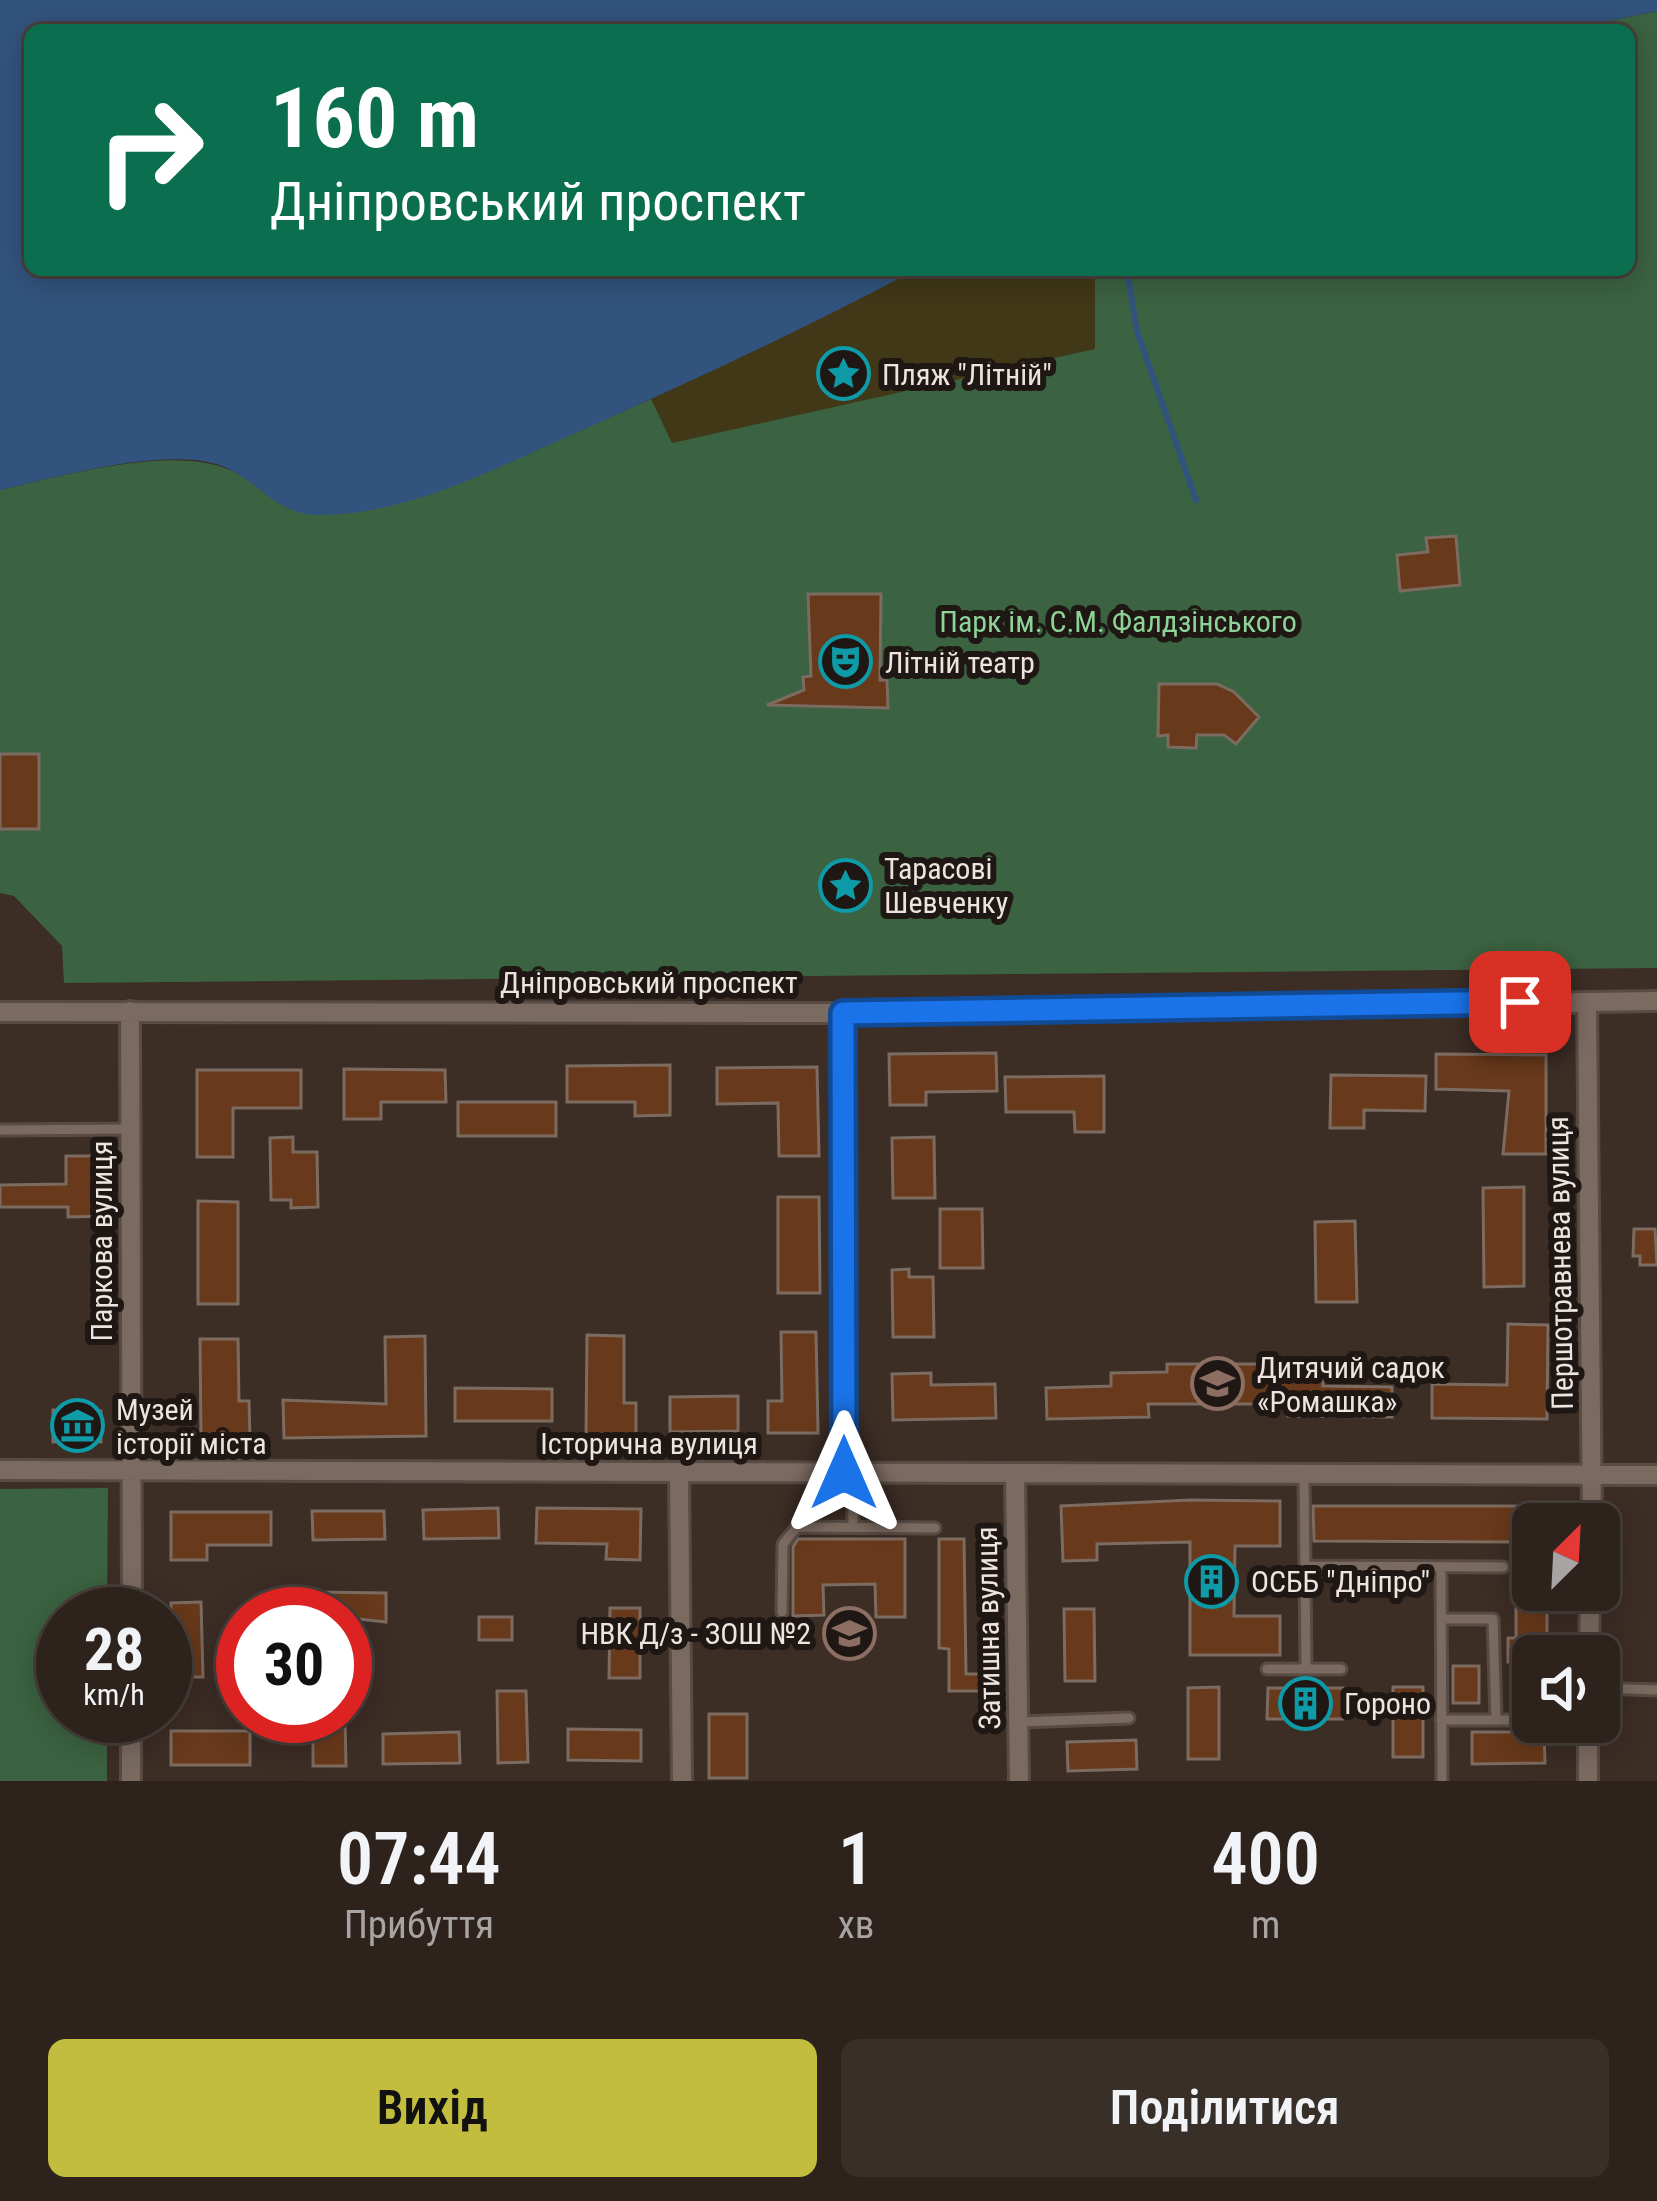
<!DOCTYPE html>
<html lang="uk">
<head>
<meta charset="utf-8">
<style>
  :root { --surface:#2d221c; --page:#392f29; --text:#f1f3f6; --muted:#a7a4a3; --line:#483f3b; --accent:#c3bd3f }
  body { margin:0; font-family:"Roboto Condensed",sans-serif; background:var(--page); color:var(--text); height:100vh; display:flex; flex-direction:column; font-size:45px; white-space:nowrap }
  * { box-sizing:border-box; margin:0 }
  p { font-size:39px; color:var(--muted) }
  .icon { flex:none; width:66px; height:66px; fill:none; stroke:currentColor; stroke-width:2; stroke-linecap:round; stroke-linejoin:round }
  .map { position:relative; height:1781px; overflow:hidden }
  .panel { display:flex; flex-direction:column; background:var(--surface); flex:1 }
  .panel>* { flex:none }
  .banner { position:absolute; left:24px; top:24px; width:1611px; height:252px; border-radius:18px; box-shadow:0 6px 30px #0003,0 0 0 3px var(--line); background:#0b6e4f; color:#fff; overflow:hidden }
  .needle { width:78px; rotate:24deg }
  .buttons { position:absolute; left:1512px; top:1503px; display:grid; gap:24px }
  .buttons a { display:grid; place-items:center; width:108px; height:108px; border-radius:18px; background:var(--surface); box-shadow:0 6px 30px #0003,0 0 0 3px var(--line); font-size:60px }
  .speed { position:absolute; left:36px; top:1587px; display:flex; gap:24px; font-size:60px; font-weight:700; text-align:center }
  .speed>* { display:grid; place-content:center; width:156px; height:156px; border-radius:50%; background:var(--surface); box-shadow:0 6px 30px #0003,0 0 0 3px var(--line); line-height:1 }
  .speed small { font-size:30px; font-weight:400 }
  .speed .limit { border:18px solid #d22; background:#fff; color:#111 }
  .pin { position:absolute; display:grid; place-items:center; width:102px; height:102px; color:#fff; margin:-51px; border-radius:24px; box-shadow:0 6px 18px #0006 }
  .me { position:absolute; width:132px; margin:-66px; rotate:0deg; stroke-linejoin:round; filter:drop-shadow(0 0 9px #0008) }
  .turn { display:flex; align-items:center; gap:42px; height:252px; padding:0 48px; font-size:54px }
  .turn .icon { width:156px; height:156px; stroke-width:2.5 }
  .turn b { display:block; font-size:84px; line-height:102px }
  .eta { display:flex; justify-content:space-evenly; align-items:center; height:204px; text-align:center }
  .eta b { font-size:72px; font-weight:600; line-height:84px }
  .primary-button { display:flex; gap:24px; margin-top:auto; padding:24px 48px }
  .primary-button a { flex:1; height:138px; border-radius:18px; background:var(--accent); color:#111; font-size:48px; font-weight:600; line-height:138px; text-align:center }
  .primary-button a+a { background:var(--page); color:var(--text) }
  .map>svg:first-child { display:block }
  .green { fill:#3b6241 }
  .sand { fill:#413818 }
  .water { fill:#32537d }
  .lines { fill:none; stroke-linecap:round; stroke-linejoin:round }
  .stream { stroke:#32537d; stroke-width:6 }
  .building { fill:#68391a; stroke:#7c6b61; stroke-width:3 }
  .service-casing { stroke:#574b44; stroke-width:15 }
  .minor-casing { stroke:#574b44; stroke-width:24 }
  .service { stroke:#7b6a60; stroke-width:9 }
  .minor { stroke:#7b6a60; stroke-width:18 }
  .route-casing { stroke:#114b97; stroke-width:30 }
  .route { stroke:#1a73e8; stroke-width:21 }
  .labels { text-anchor:middle; dominant-baseline:central; stroke-width:12; stroke-linejoin:round; paint-order:stroke }
  .poi-label { font-size:30px; fill:#eee4df; stroke:#1e1713; text-anchor:start }
  .park-label { font-size:30px; fill:#8dd397; stroke:#1e1713 }
  .street-label { font-size:30px; fill:#eee4df; stroke:#1e1713 }
</style>
</head>
<body>
<div class="map">
<svg width="1657" height="1781" viewBox="0 0 1657 1781">
  <rect width="100%" height="100%" fill="#3c2d25"/>
  <!-- green -->
  <path class="green" d="M1657 11V968L64 983 62 946 14 896 0 893V490C62 476 182 441 238 474L472 478 651 399 915 270H1629V30H1566Z
    M108 1488 107 1614H63V1716H107V1781H0V1489Z"/>
  <!-- sand -->
  <path class="sand" d="M915 270H1095V349L672 443 651 399Z"/>
  <!-- water -->
  <path class="water" d="M0 0H1657V11L1566 30H30V270H915C805 329 691 381 578 432 497 467 410 515 319 515 273 515 255 475 216 464 159 448 57 477 0 490Z"/>
  <g class="lines">
    <!-- stream -->
    <path class="stream" d="M1127 270 1137 331 1196 500"/>
  </g>
  <!-- building -->
  <path class="building" d="M1456 536 1460 585 1400 591 1397 555 1428 552 1426 538Z
    M808 594H881L880 680H887L888 708 767 705 804 690 803 677 811 676Z
    M1159 684H1217L1234 692 1259 717 1236 744 1224 735H1197L1196 748 1168 747V735L1158 736Z
    M0 754H39V829H0Z
    M996 1053 997 1091 926 1092V1105H890L889 1054Z
    M1436 1054 1546 1055V1154H1503L1509 1091 1436 1089Z
    M670 1065V1115L635 1116V1102H567V1066Z
    M817 1067 819 1156H779L778 1103 717 1104V1068Z
    M344 1069 445 1070 446 1102H381V1119H344Z
    M197 1070H301V1108H233V1157H197Z
    M1331 1075 1426 1076 1425 1111 1364 1110V1128H1330Z
    M1104 1076V1132H1075L1074 1112H1006L1005 1077Z
    M458 1102H556V1136H458Z
    M293 1137V1152H317L318 1207 291 1208V1200H271L270 1138Z
    M934 1137 935 1198H893L892 1138Z
    M66 1156H108L109 1216 68 1217V1207H0V1185L66 1184Z
    M1524 1187V1286L1484 1287 1483 1188Z
    M778 1197H819L820 1293H778Z
    M198 1201 238 1202V1304H198Z
    M940 1209H982L983 1268H940Z
    M1355 1221 1357 1302H1316L1315 1222Z
    M1634 1229H1655L1657 1265H1640V1256H1633Z
    M909 1269V1277H933L934 1337H893L892 1270Z
    M1508 1324 1548 1325 1547 1419 1432 1418V1384L1507 1385Z
    M781 1332H816L818 1433H768V1401H782Z
    M587 1335 624 1336V1403H636V1436H586Z
    M425 1336 426 1436 284 1438 283 1400 386 1404 385 1337Z
    M200 1339H238L239 1401H249L250 1438H201Z
    M1167 1364H1269V1373H1323V1386L1392 1387V1417L1288 1416V1404H1148L1149 1417 1047 1419 1046 1388 1111 1386V1373L1167 1372Z
    M931 1373V1385L995 1384 996 1418 893 1420 892 1374Z
    M455 1388 552 1389V1421H455Z
    M738 1396V1431L670 1432V1397Z
    M53 1410 101 1411V1442H53Z
    M1191 1500 1280 1501V1546H1235L1234 1616H1280V1655H1190V1542L1097 1544V1560L1063 1561 1061 1506Z
    M1313 1506H1545L1546 1524H1533V1554L1512 1555V1542L1314 1541Z
    M498 1508 499 1538 424 1539 423 1510Z
    M537 1508 641 1509 640 1560 606 1559 607 1544 536 1543Z
    M312 1511H384L385 1539 313 1540Z
    M171 1512H271V1545H207V1560H171Z
    M798 1539H905V1617H876L875 1584 823 1585 824 1615 793 1616V1547Z
    M939 1539H964L966 1674H985V1691H949V1649L939 1648Z
    M315 1592 386 1593V1622L314 1614Z
    M201 1602 203 1677H173L171 1603Z
    M1516 1606H1547V1656H1533V1684H1516V1662H1508V1638H1516Z
    M610 1608H640V1678H609Z
    M1064 1609H1094L1095 1681H1065Z
    M479 1617H512V1640H479Z
    M1453 1666H1479V1703H1453Z
    M1219 1687V1759H1188V1688Z
    M1393 1687H1423V1757H1393Z
    M1268 1688H1343V1719H1267Z
    M497 1691H526L528 1762 498 1763Z
    M709 1714H747V1778H709Z
    M313 1716H345L346 1766H313Z
    M568 1729 641 1730V1761L568 1760Z
    M171 1731H250V1765H171Z
    M459 1732 460 1763 383 1764V1734Z
    M1472 1732H1544L1545 1763 1472 1764Z
    M1136 1740 1137 1769 1068 1771 1067 1742Z"/>
  <g class="lines">
    <defs>
      <path id="service" d="M0 1130 131 1129
        M1304 1476 1306 1669
        M853 1527V1473
        M1305 1566 1503 1567
        M1441 1567 1442 1781
        M782 1612 783 1544 797 1527 935 1528
        M1441 1619H1493L1496 1720
        M1267 1669H1341
        M1599 1688 1657 1690
        M1441 1720H1533
        M1021 1722 1129 1718"/>
      <path id="minor" d="M1587 1002 1592 1524
        M130 1011 132 1614
        M0 1012 843 1013 1657 1001
        M843 1013 844 1473
        M0 1470 1657 1475
        M1015 1473 1019 1781
        M679 1474 682 1781
        M1589 1656 1590 1590
        M131 1781V1716
        M1588 1781V1722"/>
    </defs>
    <!-- service casing -->
    <use href="#service" class="service-casing"/>
    <!-- minor casing -->
    <use href="#minor" class="minor-casing"/>
    <!-- service -->
    <use href="#service" class="service"/>
    <!-- minor -->
    <use href="#minor" class="minor"/>
  </g>
  <g class="lines">
    <defs>
      <path id="route" d="M844 1473 843 1013 1520 1002"/>
    </defs>
    <!-- route casing -->
    <use href="#route" class="route-casing"/>
    <!-- route -->
    <use href="#route" class="route"/>
  </g>
  <!-- icons -->
  <defs>
    <symbol id="sight-ring" viewBox="-11 -11 22 22"><circle r="9.5" fill="#1e1713" stroke="#0f9aa8" stroke-width="1.5"/><path d="M0-6L1.8-2.2L6-1.7L2.9 1.2L3.7 5.4L0 3.3L-3.7 5.4L-2.9 1.2L-6-1.7L-1.8-2.2Z" fill="#0f9aa8"/></symbol>
    <symbol id="theatre-ring" viewBox="-11 -11 22 22"><circle r="9.5" fill="#1e1713" stroke="#0f9aa8" stroke-width="1.5"/><path d="M-5-5.5Q0-4 5-5.5V0Q5 5 0 6Q-5 5-5 0ZM-3.3-2.5H-1v1.5H-3.3ZM1-2.5H3.3v1.5H1ZM-2.8 1Q0 5.5 2.8 1Z" fill="#0f9aa8"/></symbol>
    <symbol id="school-ring" viewBox="-11 -11 22 22"><circle r="9.5" fill="#1e1713" stroke="#8d6e63" stroke-width="1.5"/><path d="M0-5L7-2L0 1L-7-2ZM-4 1L0 2.5L4 1V4Q0 6-4 4Z" fill="#8d6e63"/></symbol>
    <symbol id="museum-ring" viewBox="-11 -11 22 22"><circle r="9.5" fill="#1e1713" stroke="#0f9aa8" stroke-width="1.5"/><path d="M0-6L6-3V-2H-6V-3ZM-5-1h2V3h-2ZM-1-1h2V3h-2ZM3-1h2V3H3ZM-6 4H6V6H-6Z" fill="#0f9aa8"/></symbol>
    <symbol id="building-ring" viewBox="-11 -11 22 22"><circle r="9.5" fill="#1e1713" stroke="#0f9aa8" stroke-width="1.5"/><path d="M-4-6H4V6H1V3H-1V6H-4ZM-2.5-4.3h1.7v1.8h-1.7ZM.8-4.3h1.7v1.8H.8ZM-2.5-1h1.7V.8h-1.7ZM.8-1h1.7V.8H.8Z" fill="#0f9aa8"/></symbol>
  </defs>
  <g fill-rule="evenodd">
    <use href="#sight-ring" x="814" y="344" width="59" height="59"/>
    <use href="#theatre-ring" x="816" y="632" width="59" height="59"/>
    <use href="#sight-ring" x="816" y="856" width="59" height="59"/>
    <use href="#school-ring" x="1188" y="1354" width="59" height="59"/>
    <use href="#museum-ring" x="48" y="1396" width="59" height="59"/>
    <use href="#building-ring" x="1182" y="1552" width="59" height="59"/>
    <use href="#school-ring" x="820" y="1604" width="59" height="59"/>
    <use href="#building-ring" x="1276" y="1674" width="59" height="59"/>
  </g>
  <g class="labels">
    <!-- poi labels -->
    <g class="poi-label">
      <text x="882" y="374">Пляж "Літній"</text>
      <text x="885" y="662">Літній театр</text>
      <text x="884" y="868">Тарасові<tspan x="884" dy="34">Шевченку</tspan></text>
      <text x="1257" y="1367">Дитячий садок<tspan x="1257" dy="34">«Ромашка»</tspan></text>
      <text x="116" y="1409">Музей<tspan x="116" dy="34">історії міста</tspan></text>
      <text x="1251" y="1581">ОСББ "Днiпро"</text>
      <text x="811" y="1633" text-anchor="end">НВК Д/з - ЗОШ №2</text>
      <text x="1344" y="1703">Гороно</text>
    </g>
    <!-- park labels -->
    <g class="park-label">
      <text x="1118" y="621">Парк ім. С.М. Фалдзінського</text>
    </g>
    <!-- street labels -->
    <g class="street-label">
      <text x="649" y="982">Дніпровський проспект</text>
      <text transform="translate(101 1241) rotate(-90)">Паркова вулиця</text>
      <text transform="translate(1560 1263) rotate(-91)">Першотравнева вулиця</text>
      <text x="649" y="1443">Історична вулиця</text>
      <text transform="translate(988 1628) rotate(-91)">Затишна вулиця</text>
    </g>
  </g>
</svg>
<div class="buttons">
<a><svg class="needle" viewBox="-14 -14 28 28"><path d="M0-13l5 13h-10z" fill="#e53935"/><path d="M0 13l5-13h-10z" fill="#a7a4a3"/></svg></a>
<a><svg class="icon" aria-label="sound" viewBox="0 0 24 24"><path d="M4 9h4l5-4v14l-5-4H4zM17 9q2 3 0 6"/></svg></a>
</div>
<div class="speed"><div>28<small>km/h</small></div><div class="limit">30</div></div>
<div class="pin" style="left:1520px;top:1002px;background:#d93025"><svg class="icon" aria-label="arrive" viewBox="0 0 24 24"><path d="M6 21V4h12l-3 4 3 4H6"/></svg></div>
<svg class="me" style="left:844px;top:1473px" viewBox="-20 -20 40 40"><path d="M0-17L14 15 0 8-14 15z" fill="#1a73e8" stroke="#fff" stroke-width="4"/></svg>
<div class="banner">
<div class="turn"><svg class="icon" aria-label="right" viewBox="0 0 24 24"><path d="M7 20v-9h11M14 6l5 5-5 5"/></svg><div><b>160 m</b>Дніпровський проспект</div></div>
</div>
</div>
<section class="panel">
<div class="eta">
<div><b>07:44</b><p>Прибуття</p></div>
<div><b>1</b><p>хв</p></div>
<div><b>400</b><p>m</p></div>
</div>
<div class="primary-button"><a>Вихід</a><a>Поділитися</a></div>
</section>
</body>
</html>
